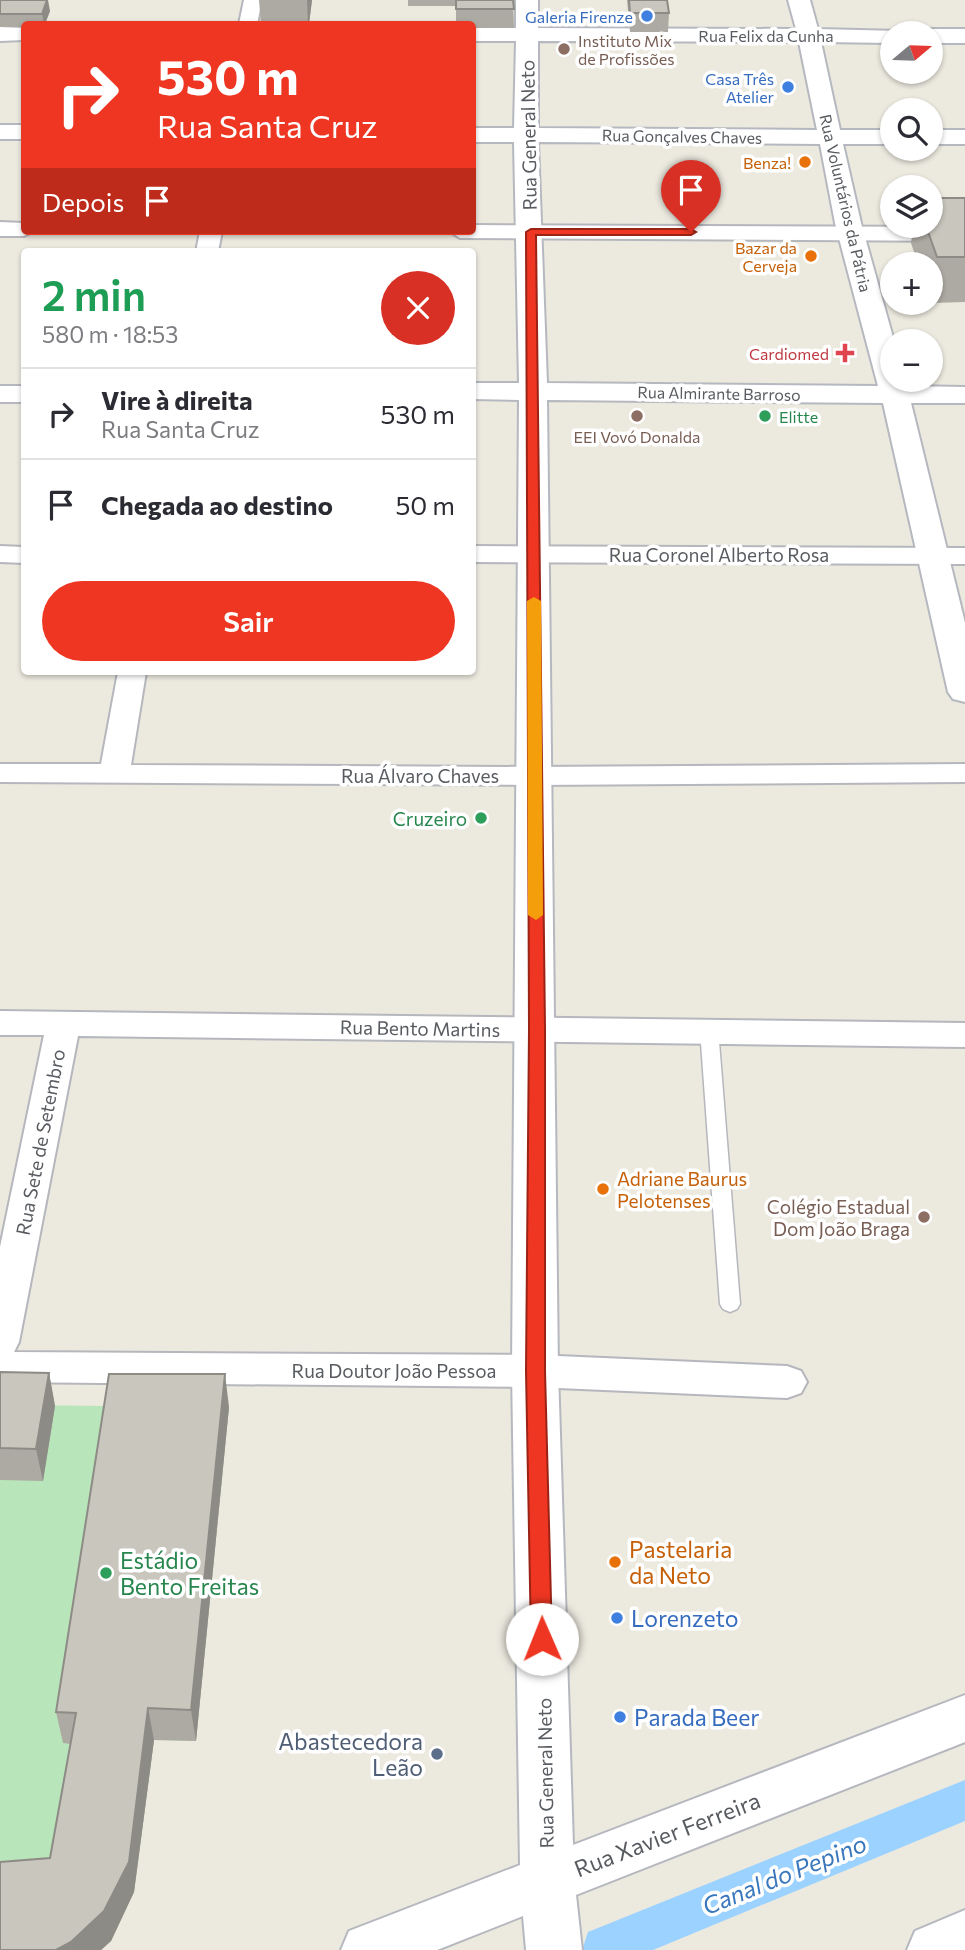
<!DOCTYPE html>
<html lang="pt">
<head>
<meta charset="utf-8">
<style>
  :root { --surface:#fff; --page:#f7f7f7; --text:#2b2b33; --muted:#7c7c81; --line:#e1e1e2; --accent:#ee3622 }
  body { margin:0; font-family:Commissioner,sans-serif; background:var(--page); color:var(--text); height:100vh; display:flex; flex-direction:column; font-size:26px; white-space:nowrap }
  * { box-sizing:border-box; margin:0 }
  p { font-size:23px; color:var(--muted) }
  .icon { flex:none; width:38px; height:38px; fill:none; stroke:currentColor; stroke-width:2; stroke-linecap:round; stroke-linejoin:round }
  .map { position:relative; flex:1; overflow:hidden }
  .side { position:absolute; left:21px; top:248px; width:455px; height:427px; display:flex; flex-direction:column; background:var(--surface); border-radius:7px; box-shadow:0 2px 5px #0004 }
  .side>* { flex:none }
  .guide { position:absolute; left:21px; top:21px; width:455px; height:214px; border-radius:7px; box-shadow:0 2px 5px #0004; background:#ee3622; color:#fff; overflow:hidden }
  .needle { width:46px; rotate:71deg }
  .controls { position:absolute; left:880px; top:21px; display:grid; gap:14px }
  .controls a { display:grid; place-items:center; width:63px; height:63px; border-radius:50%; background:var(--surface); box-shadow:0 2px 5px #0004; font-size:35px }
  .pin { position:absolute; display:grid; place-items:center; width:60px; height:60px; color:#fff; margin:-72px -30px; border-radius:50% 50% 50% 0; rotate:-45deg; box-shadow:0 0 7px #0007 }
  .pin .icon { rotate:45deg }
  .me { position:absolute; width:77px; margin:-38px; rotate:359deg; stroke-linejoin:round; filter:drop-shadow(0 0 5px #0008) }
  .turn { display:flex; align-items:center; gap:24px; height:147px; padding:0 21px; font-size:32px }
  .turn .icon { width:91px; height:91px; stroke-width:2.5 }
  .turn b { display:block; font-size:49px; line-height:60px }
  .then { display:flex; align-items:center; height:66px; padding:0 21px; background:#0003; gap:14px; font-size:26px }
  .round { display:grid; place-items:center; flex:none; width:74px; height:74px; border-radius:37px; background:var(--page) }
  .headline { display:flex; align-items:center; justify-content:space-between; height:119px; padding:0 21px }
  h1 { font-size:42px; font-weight:600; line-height:52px; color:#1e9e55 }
  .primary-button { display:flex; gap:14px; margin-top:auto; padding:14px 21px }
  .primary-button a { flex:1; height:80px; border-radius:42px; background:var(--accent); color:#fff; font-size:28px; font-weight:600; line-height:80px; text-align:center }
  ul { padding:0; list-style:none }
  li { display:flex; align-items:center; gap:21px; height:91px; padding:0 21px; border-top:2px solid var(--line) }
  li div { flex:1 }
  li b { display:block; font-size:26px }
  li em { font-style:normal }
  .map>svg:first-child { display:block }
  .green { fill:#b9e5ba }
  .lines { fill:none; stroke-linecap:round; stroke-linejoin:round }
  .canal { fill:#9bd2ff; fill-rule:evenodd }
  .lane-casing { stroke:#b5b7bd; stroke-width:3 }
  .street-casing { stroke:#b5b7bd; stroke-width:4 }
  .secondary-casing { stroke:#b5b9bf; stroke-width:4 }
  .lane { fill:#fff; fill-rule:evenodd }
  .street { fill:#fff; fill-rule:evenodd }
  .secondary { fill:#fff; fill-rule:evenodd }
  .wall { fill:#adaaa3 }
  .shaded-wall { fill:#8d8b85 }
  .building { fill:#c9c6be; stroke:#8d8b85; stroke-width:2 }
  .route { fill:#ee3622; stroke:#9b2316; stroke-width:2 }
  .slow { fill:#f59e0b }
  .shop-dot { fill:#3f7fe0; stroke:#fff; stroke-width:2.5 }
  .education-dot { fill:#8d6e63; stroke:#fff; stroke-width:2.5 }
  .food-dot { fill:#e8710a; stroke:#fff; stroke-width:2.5 }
  .health-dot { fill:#e0444e; stroke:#fff; stroke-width:2.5 }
  .leisure-dot { fill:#2e9e5b; stroke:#fff; stroke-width:2.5 }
  .service-dot { fill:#5c6f8a; stroke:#fff; stroke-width:2.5 }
  .labels { text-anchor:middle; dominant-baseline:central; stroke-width:7; stroke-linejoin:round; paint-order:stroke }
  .far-shop-label { font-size:16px; fill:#366cbe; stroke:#fff; text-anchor:end }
  .far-street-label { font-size:16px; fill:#585c61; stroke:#fff }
  .far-education-label { font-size:16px; fill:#785e54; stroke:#fff; text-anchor:start }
  .far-food-label { font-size:16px; fill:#c56008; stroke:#fff; text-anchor:end }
  .far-health-label { font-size:16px; fill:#be3a42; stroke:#fff; text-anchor:end }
  .far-leisure-label { font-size:16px; fill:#27864d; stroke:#fff; text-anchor:start }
  .street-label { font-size:19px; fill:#585c61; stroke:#fff }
  .leisure-label { font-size:19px; fill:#27864d; stroke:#fff; text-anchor:end }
  .food-label { font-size:19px; fill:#c56008; stroke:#fff; text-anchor:start }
  .education-label { font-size:19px; fill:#785e54; stroke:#fff; text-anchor:end }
  .near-food-label { font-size:23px; fill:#c56008; stroke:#fff; text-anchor:start }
  .near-leisure-label { font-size:23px; fill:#27864d; stroke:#fff; text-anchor:start }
  .near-shop-label { font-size:23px; fill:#366cbe; stroke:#fff; text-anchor:start }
  .near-service-label { font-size:23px; fill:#4e5e75; stroke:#fff; text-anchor:end }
  .near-street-label { font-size:23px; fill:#585c61; stroke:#fff }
  .near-water-label { font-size:24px; font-style:italic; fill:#3977bc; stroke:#fff }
</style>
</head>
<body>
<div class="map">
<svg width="965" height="1950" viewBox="0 0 965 1950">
  <rect width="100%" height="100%" fill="#ece9df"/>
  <!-- green -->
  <path class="green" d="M0 1405 229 1407 196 1741 154 1740 134 1892 111 1941 0 1950Z"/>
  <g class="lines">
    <!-- canal -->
    <path class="canal" d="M965 1780V1821L653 1950H582L588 1932Z"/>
    <defs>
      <path id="lane" d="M709 1023 718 1029 740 1304 737 1309 730 1312 723 1309 720 1304 700 1029Z"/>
      <path id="street" d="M244 0H262L257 24H239Z
        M0 222 24 223V231H34L24 236H0Z
        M472 225 965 227V241L460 238 449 231H472Z
        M200 231H222L218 252H196Z
        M0 546 24 547V563L0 562Z
        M472 546 965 548V564L472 562Z
        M118 672H146L131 765 534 767 965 764V782L534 785 0 782V764H101Z
        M0 1011 965 1023V1047L78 1036 19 1342 14 1352 535 1355 787 1366 801 1371 807 1382 801 1393 787 1398 535 1387 0 1382V1247L44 1035H0Z"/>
      <path id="secondary" d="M516 0H538V28L796 29 788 0H810L818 29 900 31 892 33V43L821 42 840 130H892V144H843L861 223 894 341 892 380H905L907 386 965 387V403H911L965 623V702L953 699 948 692 883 403 547 400 558 1371 573 1845 965 1695V1742L576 1895 582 1950H526L523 1916 437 1950H341L349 1931 520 1865 512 1371 519 400 472 399V383H519L514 142H472V128H514L516 41H472V27L516 28ZM538 41 799 42 817 130 538 128ZM538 142 820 144 835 223 878 386 547 383Z
        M0 27 24 28V40L0 41Z
        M931 29H965V43H931V33H922Z
        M0 125H24V139H0Z
        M931 130H965V144H931Z
        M0 386H24V402H0Z
        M965 1910V1950H907L915 1931Z"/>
    </defs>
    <!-- lane casing -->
    <use href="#lane" class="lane-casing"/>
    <!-- street casing -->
    <use href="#street" class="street-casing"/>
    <!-- secondary casing -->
    <use href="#secondary" class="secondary-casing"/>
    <!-- lane -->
    <use href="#lane" class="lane"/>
    <!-- street -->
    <use href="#street" class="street"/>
    <!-- secondary -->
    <use href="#secondary" class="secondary"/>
  </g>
  <!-- wall -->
  <path class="wall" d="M0 0 50 11 45 24H24V27H0Z
    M259 0H312L309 24H261Z
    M408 0H513L514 28H472V24H456V6H408Z
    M627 0H667L669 13 668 32H630Z
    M965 198V302L931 303V264H918L911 243 913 226H931Z
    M0 1372 49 1373 55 1406 43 1481 0 1480Z
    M229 1407 196 1741 154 1740 134 1892 111 1941 101 1950H0L50 1858 71 1744 63 1743 56 1712Z"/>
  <!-- shaded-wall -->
  <path class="shaded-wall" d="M47 0H48L50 11 45 24H44L42 14Z
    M307 0H312L309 24H308Z
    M49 1373 55 1406 43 1481 36 1449Z
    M225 1374 229 1407 196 1741 191 1710Z
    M148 1708 154 1740 134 1892 111 1941 101 1950H56Z"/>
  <!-- building -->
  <path class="building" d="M0 0H47L42 14H0Z
    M456 0H513L514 9H456Z
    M629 0H667L669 13H630Z
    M77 23H100L99 24H76Z
    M931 198H965V257H937L926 226H931Z
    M0 1372 49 1373 36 1449 0 1448Z
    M109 1374H225L191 1710 148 1708 129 1862 104 1911 71 1942 56 1950H0V1862L50 1858 76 1713 56 1712Z"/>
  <!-- route -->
  <path class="route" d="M531 229H691L696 232 691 235H536L545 1029V1371L552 1639 549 1646 542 1648 534 1646 531 1639 526 1371 529 1029 526 232Z"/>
  <!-- slow -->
  <path class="slow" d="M534 597 541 601 543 915 536 920 528 915 527 601Z"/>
  <!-- markers -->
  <g class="shop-dot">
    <circle cx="647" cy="16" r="7"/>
    <circle cx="788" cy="87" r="7"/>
    <circle cx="617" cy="1618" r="7"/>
    <circle cx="620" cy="1717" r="7"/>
  </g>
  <g class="education-dot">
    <circle cx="564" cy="49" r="7"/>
    <circle cx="637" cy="416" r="7"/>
    <circle cx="924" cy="1217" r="7"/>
  </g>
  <g class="food-dot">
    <circle cx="805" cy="162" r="7"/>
    <circle cx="811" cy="256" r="7"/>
    <circle cx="603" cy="1189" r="7"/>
    <circle cx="615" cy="1562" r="7"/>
  </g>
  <path class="health-dot" d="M841.5 342.5h7v7h7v7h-7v7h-7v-7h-7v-7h7z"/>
  <g class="leisure-dot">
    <circle cx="765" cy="416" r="7"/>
    <circle cx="481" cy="818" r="7"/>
    <circle cx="106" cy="1573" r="7"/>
  </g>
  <circle class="service-dot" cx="437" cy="1754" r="7"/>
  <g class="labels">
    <!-- far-shop labels -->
    <g class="far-shop-label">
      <text x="633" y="16">Galeria Firenze</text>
      <text x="774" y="78">Casa Três<tspan x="774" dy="18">Atelier</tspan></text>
    </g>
    <!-- far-street labels -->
    <g class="far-street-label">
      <text x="766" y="35">Rua Felix da Cunha</text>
      <text transform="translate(682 136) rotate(1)">Rua Gonçalves Chaves</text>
      <text transform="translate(846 203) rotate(77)">Rua Voluntários da Pátria</text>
      <text transform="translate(719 393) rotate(1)">Rua Almirante Barroso</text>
    </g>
    <!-- far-education labels -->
    <g class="far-education-label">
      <text x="578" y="40">Instituto Mix<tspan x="578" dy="18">de Profissões</tspan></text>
      <text x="637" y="436" text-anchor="middle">EEI Vovó Donalda</text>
    </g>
    <!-- far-food labels -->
    <g class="far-food-label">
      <text x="791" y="162">Benza!</text>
      <text x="797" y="247">Bazar da<tspan x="797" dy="18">Cerveja</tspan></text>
    </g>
    <!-- far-health labels -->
    <g class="far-health-label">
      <text x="829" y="353">Cardiomed</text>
    </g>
    <!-- far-leisure labels -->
    <g class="far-leisure-label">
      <text x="779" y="416">Elitte</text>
    </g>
    <!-- street labels -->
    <g class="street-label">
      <text transform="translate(528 135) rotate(-91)">Rua General Neto</text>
      <text x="719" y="554">Rua Coronel Alberto Rosa</text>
      <text x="420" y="775">Rua Álvaro Chaves</text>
      <text transform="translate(420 1028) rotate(1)">Rua Bento Martins</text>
      <text transform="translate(40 1142) rotate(-79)">Rua Sete de Setembro</text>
      <text x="394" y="1370">Rua Doutor João Pessoa</text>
      <text transform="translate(545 1773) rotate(-91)">Rua General Neto</text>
    </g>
    <!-- leisure labels -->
    <g class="leisure-label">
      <text x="467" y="818">Cruzeiro</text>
    </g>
    <!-- food labels -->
    <g class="food-label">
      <text x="617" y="1178">Adriane Baurus<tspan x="617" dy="22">Pelotenses</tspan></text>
    </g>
    <!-- education labels -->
    <g class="education-label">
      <text x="910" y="1206">Colégio Estadual<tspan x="910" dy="22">Dom João Braga</tspan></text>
    </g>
    <!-- near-food labels -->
    <g class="near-food-label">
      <text x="629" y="1549">Pastelaria<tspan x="629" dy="26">da Neto</tspan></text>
    </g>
    <!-- near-leisure labels -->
    <g class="near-leisure-label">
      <text x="120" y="1560">Estádio<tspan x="120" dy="26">Bento Freitas</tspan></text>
    </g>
    <!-- near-shop labels -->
    <g class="near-shop-label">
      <text x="631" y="1618">Lorenzeto</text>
      <text x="634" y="1717">Parada Beer</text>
    </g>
    <!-- near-service labels -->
    <g class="near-service-label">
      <text x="423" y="1741">Abastecedora<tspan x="423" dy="26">Leão</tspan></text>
    </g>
    <!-- near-street labels -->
    <g class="near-street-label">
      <text transform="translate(667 1834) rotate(-21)">Rua Xavier Ferreira</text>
    </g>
    <!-- near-water labels -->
    <g class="near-water-label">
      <text transform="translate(784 1874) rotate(-22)">Canal do Pepino</text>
    </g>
  </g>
</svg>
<div class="controls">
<a><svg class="needle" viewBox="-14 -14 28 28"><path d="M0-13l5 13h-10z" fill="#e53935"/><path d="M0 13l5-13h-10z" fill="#7c7c81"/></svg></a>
<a><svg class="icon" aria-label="search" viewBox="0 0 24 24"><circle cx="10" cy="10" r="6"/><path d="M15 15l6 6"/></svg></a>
<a><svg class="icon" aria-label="layers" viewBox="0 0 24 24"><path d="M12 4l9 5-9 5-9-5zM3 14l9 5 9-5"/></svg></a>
<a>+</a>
<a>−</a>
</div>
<div class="pin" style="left:691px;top:232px;background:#d93025"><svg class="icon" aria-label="arrive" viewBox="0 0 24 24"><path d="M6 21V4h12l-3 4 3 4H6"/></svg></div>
<svg class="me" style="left:542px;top:1639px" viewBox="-20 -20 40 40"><circle r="19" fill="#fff"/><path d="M0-13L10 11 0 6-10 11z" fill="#ee3622"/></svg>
<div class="guide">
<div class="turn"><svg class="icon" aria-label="right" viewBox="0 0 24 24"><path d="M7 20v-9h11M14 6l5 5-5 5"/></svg><div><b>530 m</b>Rua Santa Cruz</div></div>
<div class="then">Depois<svg class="icon" aria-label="arrive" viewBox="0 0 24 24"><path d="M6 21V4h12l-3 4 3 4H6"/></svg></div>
</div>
<section class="side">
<div class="headline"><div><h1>2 min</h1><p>580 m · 18:53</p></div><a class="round" style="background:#d93025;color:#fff"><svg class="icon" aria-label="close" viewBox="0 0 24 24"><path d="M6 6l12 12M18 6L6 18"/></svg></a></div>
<ul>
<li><svg class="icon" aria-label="right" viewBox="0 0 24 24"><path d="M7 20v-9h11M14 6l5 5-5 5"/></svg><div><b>Vire à direita</b><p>Rua Santa Cruz</p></div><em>530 m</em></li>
<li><svg class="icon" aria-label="arrive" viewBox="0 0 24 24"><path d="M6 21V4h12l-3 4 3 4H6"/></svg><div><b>Chegada ao destino</b></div><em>50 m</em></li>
</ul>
<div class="primary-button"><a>Sair</a></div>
</section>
</div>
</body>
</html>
